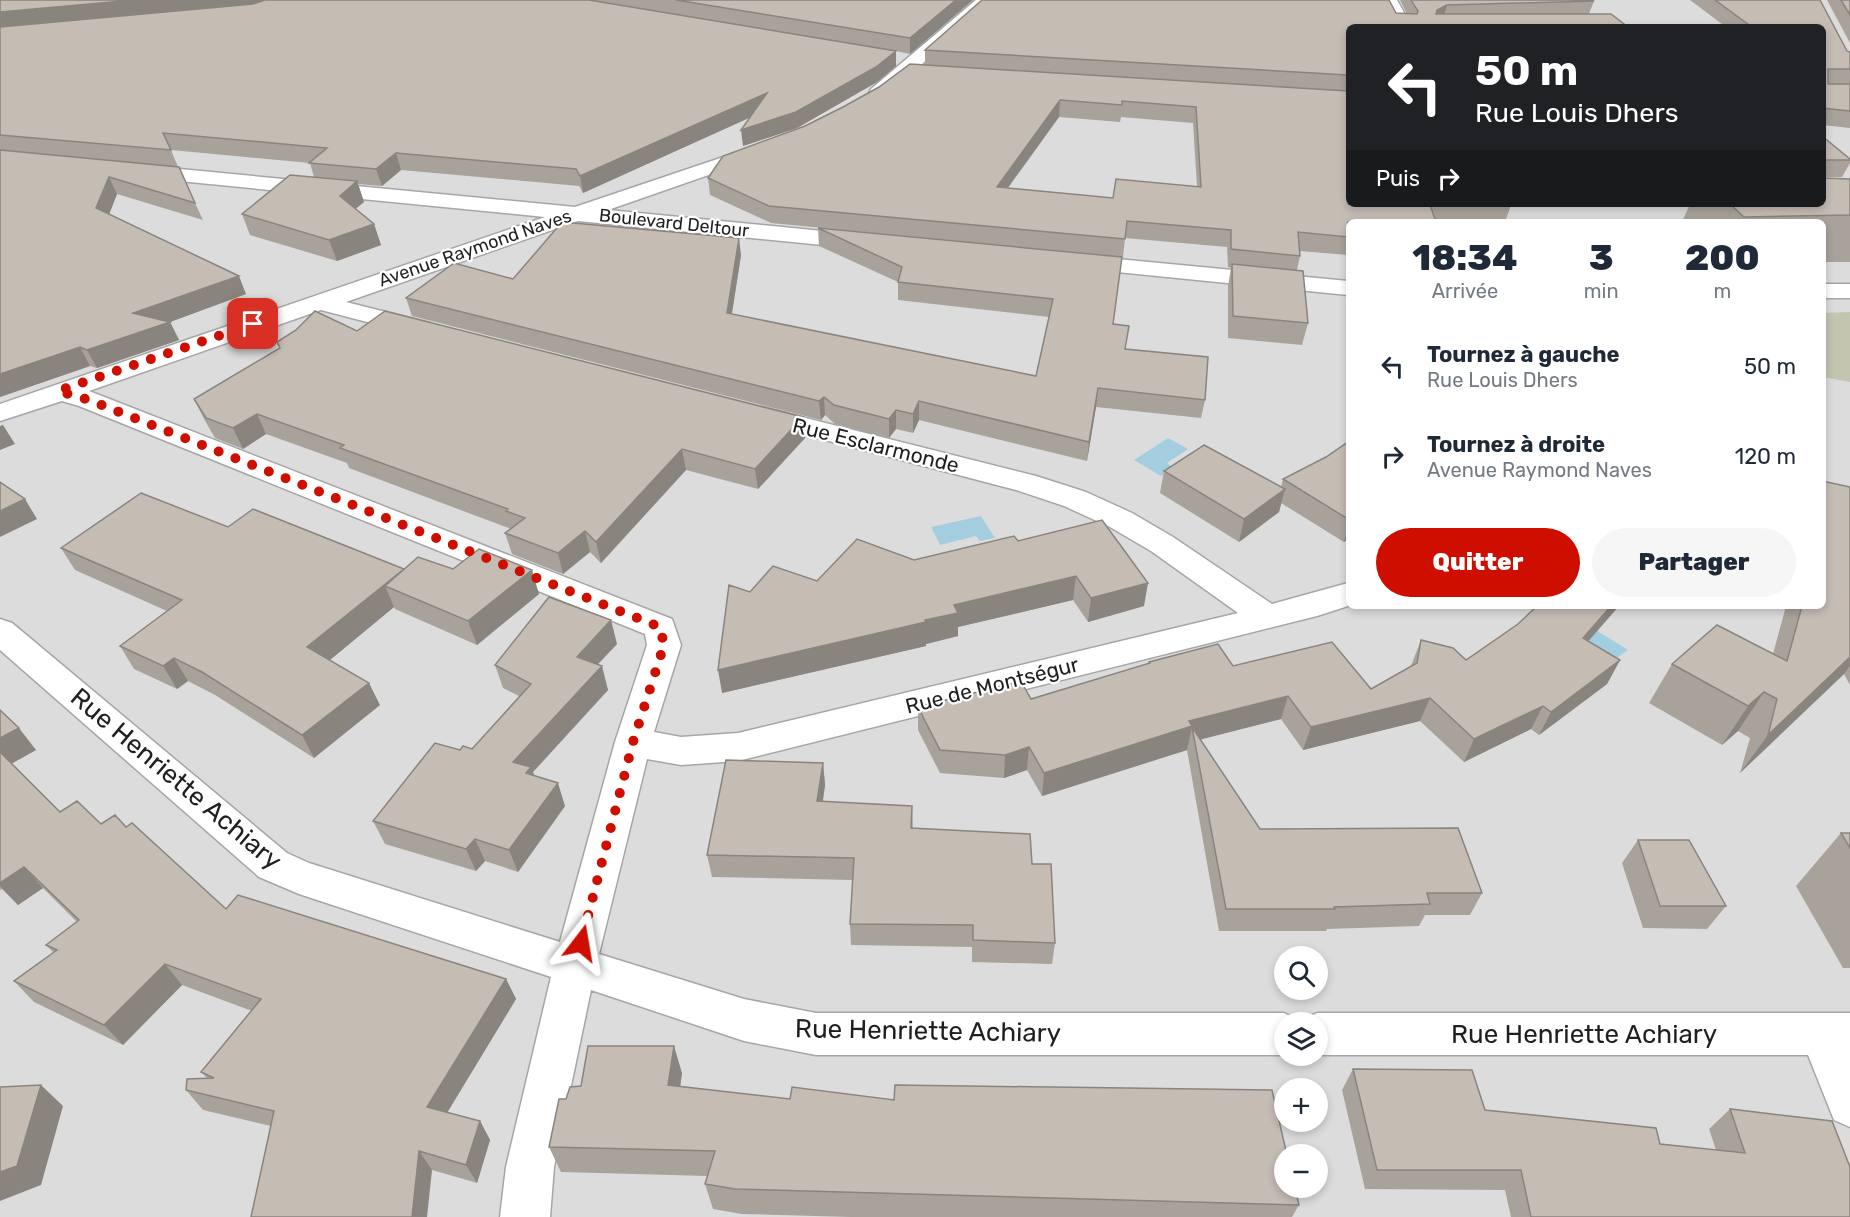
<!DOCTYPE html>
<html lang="fr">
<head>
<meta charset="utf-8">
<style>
  :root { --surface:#fff; --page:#f6f6f7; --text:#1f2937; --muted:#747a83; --accent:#ce0f00 }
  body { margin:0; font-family:Rubik,sans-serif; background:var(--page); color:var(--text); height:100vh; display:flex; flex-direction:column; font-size:22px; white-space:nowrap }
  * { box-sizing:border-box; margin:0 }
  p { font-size:20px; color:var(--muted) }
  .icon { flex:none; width:33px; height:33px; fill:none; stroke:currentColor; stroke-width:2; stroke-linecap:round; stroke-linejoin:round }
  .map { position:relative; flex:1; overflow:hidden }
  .drawer { position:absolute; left:1346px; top:219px; width:480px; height:390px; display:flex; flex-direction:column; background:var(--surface); border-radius:9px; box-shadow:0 3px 9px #0003 }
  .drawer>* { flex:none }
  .top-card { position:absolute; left:1346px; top:24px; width:480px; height:183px; border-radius:9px; box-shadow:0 3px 9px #0003; background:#202124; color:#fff; overflow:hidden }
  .buttons { position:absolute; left:1274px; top:946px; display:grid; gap:12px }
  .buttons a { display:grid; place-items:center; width:54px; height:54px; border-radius:50%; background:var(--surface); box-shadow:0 3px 9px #0003; font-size:30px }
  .pin { position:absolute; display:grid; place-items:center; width:51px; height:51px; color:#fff; margin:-26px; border-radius:12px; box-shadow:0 3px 9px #0006 }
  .me { position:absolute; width:66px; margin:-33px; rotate:14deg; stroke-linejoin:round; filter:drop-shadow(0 0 4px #0008) }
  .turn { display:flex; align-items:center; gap:21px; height:126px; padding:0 30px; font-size:27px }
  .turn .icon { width:78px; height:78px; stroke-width:2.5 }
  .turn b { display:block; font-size:42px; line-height:51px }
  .then { display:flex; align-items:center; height:57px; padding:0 30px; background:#0003; gap:12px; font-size:22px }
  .eta { display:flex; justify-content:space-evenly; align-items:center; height:102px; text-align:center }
  .eta b { font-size:36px; font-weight:800; line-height:42px }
  .action { display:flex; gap:12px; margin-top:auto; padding:12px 30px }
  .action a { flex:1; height:69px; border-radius:36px; background:var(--accent); color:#fff; font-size:24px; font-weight:800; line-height:69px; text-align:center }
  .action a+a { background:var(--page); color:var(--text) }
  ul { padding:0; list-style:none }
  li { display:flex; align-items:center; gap:18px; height:90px; padding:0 30px }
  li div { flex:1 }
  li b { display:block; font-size:22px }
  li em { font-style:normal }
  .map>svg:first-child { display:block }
  .residential { fill:#dddcdc; fill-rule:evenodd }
  .construction { fill:#c4c5af }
  .water { fill:#a3cee0 }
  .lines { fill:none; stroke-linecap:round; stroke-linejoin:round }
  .minor-casing { stroke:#a6a6a6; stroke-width:3 }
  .minor { fill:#fff; fill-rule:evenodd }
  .wall { fill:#a9a29b; fill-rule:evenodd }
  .shaded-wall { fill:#8a847e }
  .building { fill:#c5bcb4; stroke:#8a847e; stroke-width:1.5; fill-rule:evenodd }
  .route { stroke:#ce0f00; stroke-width:10; stroke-dasharray:0 18 }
  .labels { text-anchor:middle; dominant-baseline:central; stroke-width:4.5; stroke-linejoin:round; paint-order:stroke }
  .far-street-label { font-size:18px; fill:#1f1f1f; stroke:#fff }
  .street-label { font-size:21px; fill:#1f1f1f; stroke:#fff }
  .near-street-label { font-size:26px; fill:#1f1f1f; stroke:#fff }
</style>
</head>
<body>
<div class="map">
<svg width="1850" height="1217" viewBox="0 0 1850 1217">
  <rect width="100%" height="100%" fill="#f0ede5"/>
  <!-- residential -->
  <path class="residential" d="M0 0H1850V1217H0ZM1348 27H1822V204H1348ZM1348 222H1822V606H1348ZM1284 957H1317V990H1284ZM1284 1023H1317V1056H1284ZM1284 1089H1317V1122H1284ZM1284 1155H1317V1188H1284Z"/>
  <!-- construction -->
  <path class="construction" d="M1850 312V382L1823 377V313Z"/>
  <!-- water -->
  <path class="water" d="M1168 438 1188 449 1167 463 1174 468 1161 476 1134 460Z
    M981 516 995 538 980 541 976 536 940 545 931 527Z
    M1580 620 1628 650 1611 662 1564 633Z"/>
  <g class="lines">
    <defs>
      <path id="minor" d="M976 0H994L885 97H871L869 93 871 89Z
        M1381 0H1397L1412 27H1394Z
        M759 145 766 147 769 151 766 155 608 210 863 235 871 237 874 242 871 247 863 249 578 221 346 302 430 323 434 328 430 333 421 336 321 310 89 391 672 619 681 645 654 732 681 737 738 733 1238 613 1151 551 1110 527 1064 506 1016 490 752 421 748 415 752 409 762 407 1036 476 1086 492 1132 513 1173 537 1272 604 1348 583V606L1317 616 738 761 681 765 647 759 599 954 744 999 816 1013H1284L1300 1021 1317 1013H1850V1127L1834 1120 1808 1055H1317V1023H1284V1055H816L744 1041 591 990 554 1167 550 1217H500L506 1167 551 977 299 894 259 877 0 650V619L12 623 287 853 309 863 560 942 615 742 647 645 645 634 79 406 62 401 0 421V404L545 217 138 177 131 175 127 171 131 167 138 165 575 207Z
        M1075 255 1348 281V295L1067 267 1063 262 1067 257Z
        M1822 284H1850V298H1822Z"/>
    </defs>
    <!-- minor casing -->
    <use href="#minor" class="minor-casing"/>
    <!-- minor -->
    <use href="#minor" class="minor"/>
  </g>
  <!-- wall -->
  <path class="wall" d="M0 0H973L910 54 896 51V66L877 82 797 128 743 146 750 117 583 193 579 186 401 170 382 186 358 184 364 202 355 209 374 224 381 245 337 261 250 235 242 214 314 177 310 163 171 150 178 167 33 153 195 203 203 220 117 194 109 214 246 294 170 322 179 340 97 368 90 366 0 397Z
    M1400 0H1592L1594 1 1589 14 1348 27V204L1511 205 1505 222H1348V255L1300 251V256L1297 270 1308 323 1302 345 1228 338V286L1231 268 1228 267 1227 247 1125 238 1123 257 771 223 710 195 708 178 805 126 843 107 925 65V50L1396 13 1407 14ZM1059 117 1120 122 1121 117 1193 123 1197 186 1113 198 1008 188Z
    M1690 0H1820L1847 51 1850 52V128L1822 125V27H1726Z
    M1827 0H1850V43Z
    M1822 136 1850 159V163L1842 177H1822Z
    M1850 179V262H1822V222H1682L1690 204H1822Z
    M818 228 1122 257 1113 324 1126 349 1205 400 1201 418 1096 407 1087 461 919 420 913 433 896 429 889 438 835 424 825 415 821 420 412 316 406 298 513 279 741 255 732 314 1036 376 1049 317 898 300V282L819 246Z
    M357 331 803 417 805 438 758 489 686 470 601 563 590 552 563 574 512 554 505 533 511 529 349 468 347 463 266 434 243 449 215 438 204 419 194 399Z
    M1348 442V539L1344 542 1281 503 1279 512 1239 542 1160 493 1164 471 1281 487 1283 479 1326 457Z
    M1850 487V685L1844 674 1740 773 1750 738 1738 731 1722 745 1649 703 1672 664 1773 654 1786 606H1822Z
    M1018 541 1144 606 1088 622 1073 600 958 627V636L926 644V646L722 693 750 592 817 581 914 560Z
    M61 548 404 570 453 569 539 594 477 645 395 609 394 607 330 660 380 705 314 758 215 695 188 681 177 689 134 669 120 646 167 611 75 570Z
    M1537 606H1619L1588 641 1620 660 1607 684 1539 735 1531 729 1464 762 1420 721 1303 750 1281 719 1200 739 1260 829 1482 893 1470 915H1425L1419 926 1327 929 1326 931H1219L1187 750 1042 796 1027 770 1004 778 940 773 918 730V707L1031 699 1149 664V662L1233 666 1371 689 1411 666 1421 640 1466 660 1518 624Z
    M617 644 597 665 608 690 533 772 534 776 565 806 518 872 485 861 476 871 385 844 373 821 460 750 472 749 519 696 503 688 495 665Z
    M0 710 36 750 11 764 60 812 101 824 126 827 226 909 506 979 516 999 447 1113 480 1121 490 1140 477 1183 432 1170 271 1126 203 1110 186 1090 207 1078 201 1072 252 1011 182 985 123 1045 34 1002 14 981 54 953 46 945 77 922 43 888 18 905 2 889 0 890Z
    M823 763 825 785 823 802 912 806 913 828 1032 864 1055 943 1052 964 972 962V947L851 945 850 924 853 880 712 877 707 855Z
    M1841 833H1850V968H1843L1796 886Z
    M1638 840 1726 906 1707 929 1643 928 1622 863Z
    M1353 1069 1485 1110 1660 1144 1716 1150 1709 1129 1730 1109 1850 1217H1511L1505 1190 1365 1189 1342 1090Z
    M682 1073 680 1086 1299 1205 1292 1217H850L742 1214 713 1209 705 1184 708 1176 561 1172 549 1147 566 1099 581 1086Z"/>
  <!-- shaded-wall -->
  <path class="shaded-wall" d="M134 0H268L256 4 0 28V12Z
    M956 0H973L910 54V38Z
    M1447 5 1443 20 1433 25 1437 10Z
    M896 51V66L877 82 797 128 743 146 741 130Z
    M767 93 769 109 583 193 580 176Z
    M1060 100 1059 117 996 204 997 187Z
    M396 153 401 170 382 186 376 169Z
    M109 177 117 194 105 225 96 208Z
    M357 181 364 202 347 216 340 196Z
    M374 224 381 245 337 261 329 240Z
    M739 238 741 255 729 331 727 313Z
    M239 276 246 294 170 322 179 340 97 368 87 350 133 313Z
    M80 347 90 366 0 397V374Z
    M1098 388 1096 407 1087 461 1089 442Z
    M824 397 825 415 821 420 819 401Z
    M919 401V420L913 433V414Z
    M896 410V429L889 438V419Z
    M257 414 266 434 243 449 233 428Z
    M803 417 805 438 758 489 755 469Z
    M3 425 15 444 0 450V426Z
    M682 449 686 470 601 563 596 542Z
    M1285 489 1279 512 1239 542 1244 519Z
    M25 499 37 519 0 537V511Z
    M1348 528V539L1344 542Z
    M585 531 590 552 563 574 558 553Z
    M404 569 385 586 394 607 319 669 307 647Z
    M532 570 539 594 477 645 468 621Z
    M1076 576 1073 600 958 627V636L926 644V646L722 693 718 670 925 620 954 605Z
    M1148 583 1144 606 1088 622 1091 598Z
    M1611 606H1619L1571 661 1583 638Z
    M611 620 617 644 583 680 577 657Z
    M1850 657V666L1844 674 1740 773 1768 735Z
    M174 658 188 681 177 689 163 666Z
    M1620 660 1607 684 1539 735 1551 712Z
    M602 666 608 690 533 772 539 790 513 762Z
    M369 683 380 705 314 758 302 735Z
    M1764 692 1738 731 1722 745 1748 706Z
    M1288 696 1281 719 1195 741 1192 727 1187 750 1042 796 1044 773 1189 721Z
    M1430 698 1420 721 1303 750 1311 727Z
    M1543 706 1531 729 1464 762 1474 739Z
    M19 728 36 750 9 765 0 755V738Z
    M1029 747 1027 770 1004 778 1005 755Z
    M823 763 825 785 819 824 817 801Z
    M558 783 565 806 518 872 509 850Z
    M475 839 485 861 476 871 466 849Z
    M24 867 43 888 18 905 0 886V883Z
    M165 964 182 985 123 1045 104 1025Z
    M506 979 516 999 439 1126 427 1107Z
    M674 1046 682 1073 677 1111 668 1085Z
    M41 1085 63 1106 41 1185 0 1201V1172Z
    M480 1121 490 1140 477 1183 466 1165Z
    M419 1151 432 1170 427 1217H412Z"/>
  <!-- building -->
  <path class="building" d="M0 0H134L0 12Z
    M265 0H589L896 51 876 67 796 112 741 130 767 93 580 176 576 169 396 153 376 169 309 163 327 148 163 133 171 150 0 135V27L253 4Z
    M676 0H956L910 38Z
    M982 0H1389L1396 13 1417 14 1418 11 1411 0H1592L1594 1 1447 5 1437 10 1436 14H1611L1628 27H1348V75L925 50Z
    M1715 0H1820L1847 51 1850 52V69H1828V84H1850V111L1822 108V27H1752Z
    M1841 0H1850V15Z
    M910 64 1348 91V204L1511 205H1430L1436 222H1348V237L1298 232 1300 256 1231 249V230L1127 221 1125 239 769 206 708 178 723 156 805 126 843 107 879 87ZM1060 100 1122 105V101L1196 107 1201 187 1116 179 1113 198 997 187Z
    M1822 136 1850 159V160H1822Z
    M0 150 179 167 195 203 109 177 96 208 239 276 133 313 170 322 87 350 80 347 0 374Z
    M290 175 357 181 340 196 374 224 329 240 242 214Z
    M1822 178 1850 179V215L1744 217 1730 204H1822Z
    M562 222 739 238 727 313 1036 376 1053 299 898 282 902 267 818 228 1122 257 1113 324 1129 326 1125 349 1208 357 1205 400 1098 388 1089 442 919 401 913 414 896 410 889 419 834 405 824 397 819 401 406 298 454 263 513 279Z
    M1232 264 1303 271 1308 323 1233 316Z
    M315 311 357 331 385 311 803 417 755 469 682 449 596 542 585 531 558 553 505 533 525 518 506 511 508 509 340 448 344 445 257 414 233 428 206 418 194 399 280 348 277 342 296 330Z
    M1348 442V519L1283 479 1326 457Z
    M1204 445 1285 489 1244 519 1164 471Z
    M1822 481 1850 487V657L1768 735 1777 699 1764 692 1748 706 1672 664 1717 625 1787 661 1802 606H1822Z
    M0 482 25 499 0 511Z
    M141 493 228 527 253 509 404 569 307 647 369 683 302 735 202 672 174 658 163 666 120 646 182 600 61 548Z
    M1102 520 1148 583 1091 598 1076 576 954 605 958 613 925 620 926 622 718 670 729 585 750 592 773 566 817 581 857 539 914 560 1014 536 1018 541Z
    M479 549 532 570 468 621 385 586 418 557 453 569Z
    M549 597 611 620 577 657 602 666 513 762 531 767 526 773 558 783 509 850 475 839 466 849 373 821 435 743 460 750 463 746 472 749 531 684 495 665Z
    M1537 606H1611L1583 638 1620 660 1551 712 1543 706 1474 739 1430 698 1311 727 1288 696 1189 721 1192 726 1044 773 1029 747 1005 755 940 750 918 707 1021 681 1031 699 1150 663 1149 662 1218 644 1233 666 1332 642 1371 689 1417 663 1421 640 1453 648 1466 660 1518 624Z
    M0 710 19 728 0 738Z
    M1192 727 1260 829 1458 828 1482 893H1427L1430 904 1334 907 1335 909H1226Z
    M0 752 60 812 77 801 101 824 115 815 126 827 132 823 226 909 238 895 506 979 427 1107 480 1121 466 1165 419 1151 412 1217H251L274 1111 186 1090 187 1079 214 1078 201 1072 261 999 165 964 104 1025 14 981 57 950 46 945 79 920 24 867 0 883Z
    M726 760 823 763 817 801 912 806 911 828 1030 834 1032 864H1051L1055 943 973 940V925L850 924 854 858 707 855Z
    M1841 833H1850V848Z
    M1638 840H1689L1726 906H1660Z
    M588 1046H674L668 1085 790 1099 792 1087 894 1100 895 1085 1272 1090 1287 1155H1284V1188H1295L1299 1205 735 1189 705 1184 715 1151 549 1147 559 1099H566L570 1087 581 1086Z
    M1353 1069 1472 1070 1485 1110 1656 1128 1660 1144 1745 1153 1730 1109 1832 1121 1850 1167V1217H1531L1521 1170H1377Z
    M41 1085 17 1166 0 1172V1087Z"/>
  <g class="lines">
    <!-- route -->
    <path class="route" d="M253 324 58 391 89 400 660 627 664 645 633 742 581 943"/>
  </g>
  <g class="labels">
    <!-- far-street labels -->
    <g class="far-street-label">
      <text transform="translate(674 223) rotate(6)">Boulevard Deltour</text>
      <text transform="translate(475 248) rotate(-19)">Avenue Raymond Naves</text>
    </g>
    <!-- street labels -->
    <g class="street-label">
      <text transform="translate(876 445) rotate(14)">Rue Esclarmonde</text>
      <text transform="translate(992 685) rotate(-14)">Rue de Montségur</text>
    </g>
    <!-- near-street labels -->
    <g class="near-street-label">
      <text transform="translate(176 779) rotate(40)">Rue Henriette Achiary</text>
      <text transform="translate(928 1031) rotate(1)">Rue Henriette Achiary</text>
      <text x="1584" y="1034">Rue Henriette Achiary</text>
    </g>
  </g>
</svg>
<div class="buttons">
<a><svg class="icon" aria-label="search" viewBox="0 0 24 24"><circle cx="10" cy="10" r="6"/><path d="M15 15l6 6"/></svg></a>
<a><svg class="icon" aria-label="layers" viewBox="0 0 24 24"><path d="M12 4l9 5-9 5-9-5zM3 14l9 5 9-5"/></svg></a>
<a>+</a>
<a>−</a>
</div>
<div class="pin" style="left:253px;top:324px;background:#d93025"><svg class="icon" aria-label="arrive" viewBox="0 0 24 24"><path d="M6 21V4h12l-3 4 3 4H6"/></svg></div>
<svg class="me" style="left:581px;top:943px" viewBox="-20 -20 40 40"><path d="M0-17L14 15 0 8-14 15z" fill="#ce0f00" stroke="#fff" stroke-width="4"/></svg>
<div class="top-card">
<div class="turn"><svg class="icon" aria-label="left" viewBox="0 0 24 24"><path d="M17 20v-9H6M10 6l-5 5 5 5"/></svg><div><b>50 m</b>Rue Louis Dhers</div></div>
<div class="then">Puis<svg class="icon" aria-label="right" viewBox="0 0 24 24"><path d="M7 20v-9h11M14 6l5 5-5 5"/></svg></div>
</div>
<section class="drawer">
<div class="eta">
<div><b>18:34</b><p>Arrivée</p></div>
<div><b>3</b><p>min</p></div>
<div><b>200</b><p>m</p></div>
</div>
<ul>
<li><svg class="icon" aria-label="left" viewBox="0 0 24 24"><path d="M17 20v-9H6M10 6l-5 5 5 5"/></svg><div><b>Tournez à gauche</b><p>Rue Louis Dhers</p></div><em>50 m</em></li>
<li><svg class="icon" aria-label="right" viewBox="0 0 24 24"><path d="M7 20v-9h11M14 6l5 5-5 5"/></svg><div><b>Tournez à droite</b><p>Avenue Raymond Naves</p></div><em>120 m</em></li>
</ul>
<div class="action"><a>Quitter</a><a>Partager</a></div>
</section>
</div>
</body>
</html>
